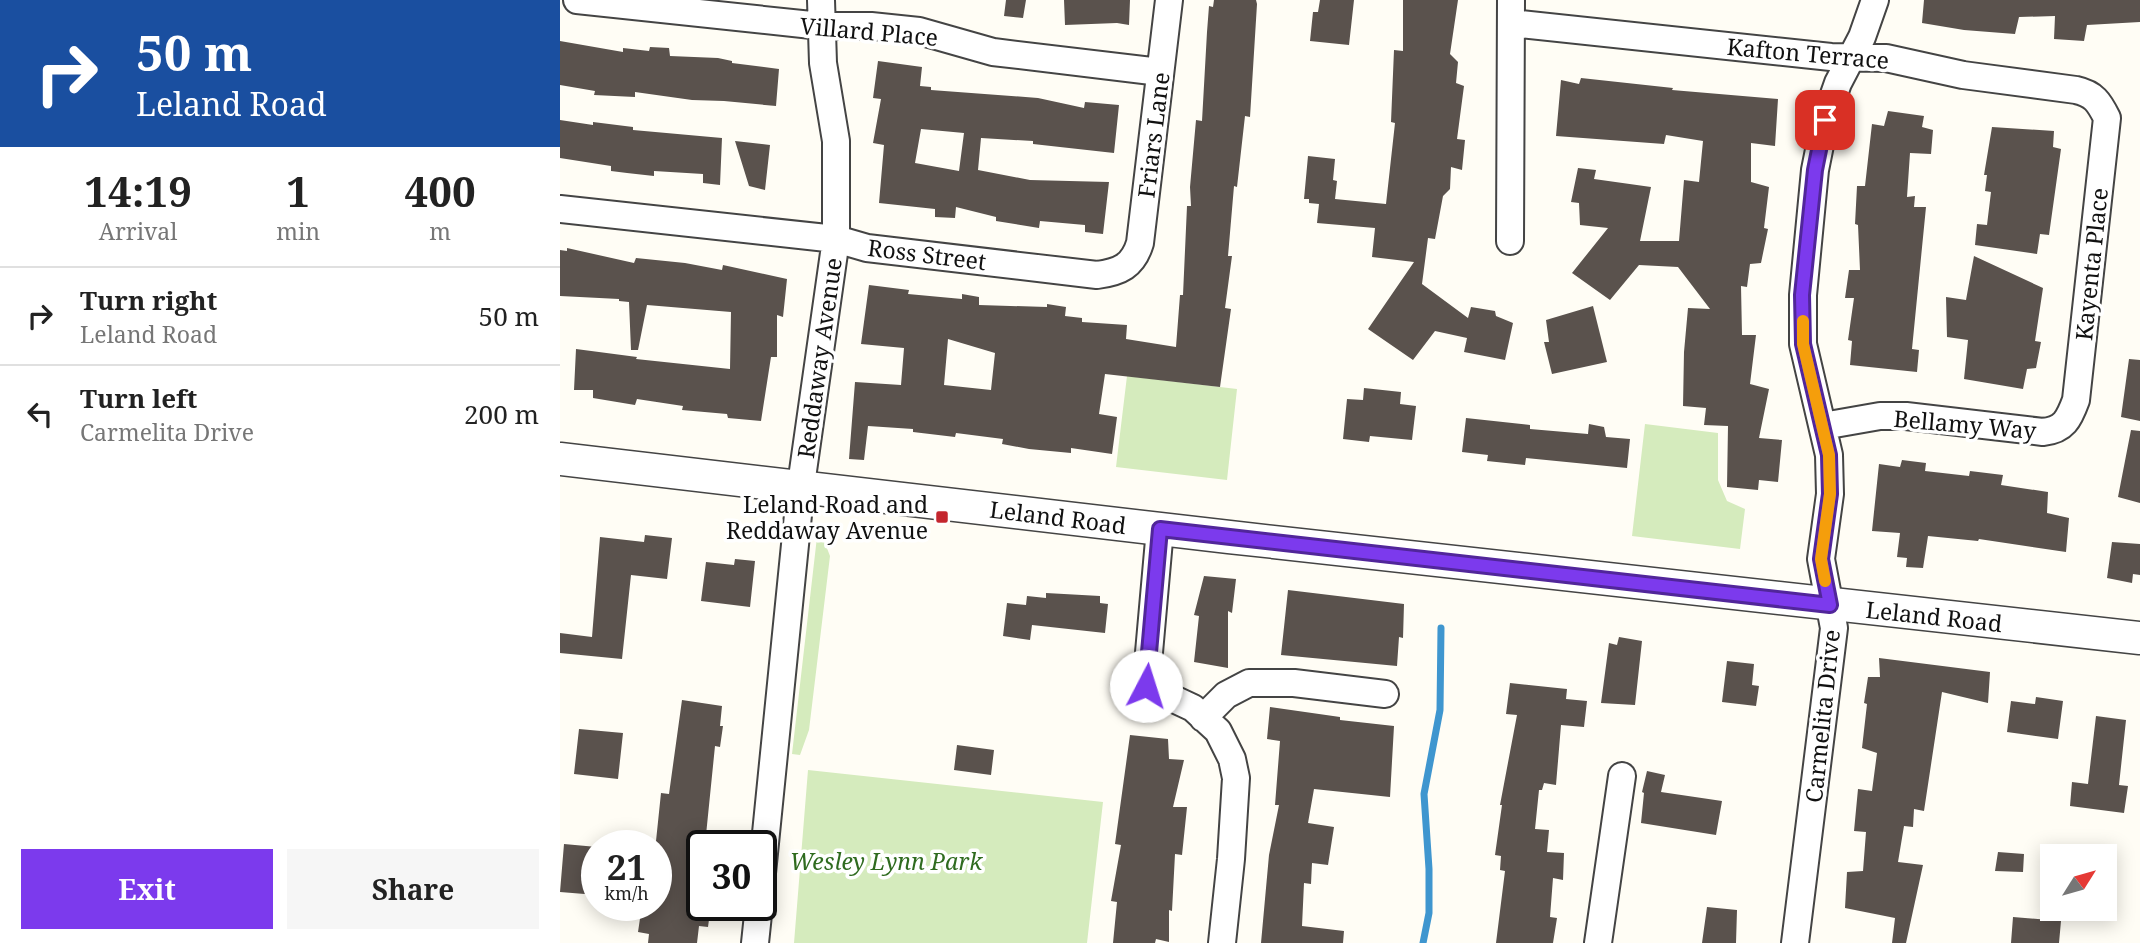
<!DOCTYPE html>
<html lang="en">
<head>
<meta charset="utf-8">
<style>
  :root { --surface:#fff; --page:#f6f6f6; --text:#222; --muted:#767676; --line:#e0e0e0; --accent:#7c3aed }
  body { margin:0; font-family:"Noto Serif",serif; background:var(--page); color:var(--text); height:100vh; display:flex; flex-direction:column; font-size:26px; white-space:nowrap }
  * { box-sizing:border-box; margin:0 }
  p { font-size:23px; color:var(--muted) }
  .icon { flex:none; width:38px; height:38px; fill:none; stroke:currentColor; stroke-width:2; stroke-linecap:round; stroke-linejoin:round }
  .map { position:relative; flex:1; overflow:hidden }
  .drawer { display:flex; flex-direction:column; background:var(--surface); width:560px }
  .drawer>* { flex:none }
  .banner { background:#1a4fa0; color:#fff; overflow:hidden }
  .needle { width:46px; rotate:53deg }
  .tools { position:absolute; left:1480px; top:844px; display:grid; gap:14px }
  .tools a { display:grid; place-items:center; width:77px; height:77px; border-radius:0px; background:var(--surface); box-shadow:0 4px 18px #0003; font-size:35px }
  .speed { position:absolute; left:21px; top:830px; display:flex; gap:14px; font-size:35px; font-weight:700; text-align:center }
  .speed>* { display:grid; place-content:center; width:91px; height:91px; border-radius:50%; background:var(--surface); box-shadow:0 4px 18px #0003; line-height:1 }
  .speed small { font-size:18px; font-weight:400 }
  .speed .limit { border:4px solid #111; border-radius:10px; background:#fff; color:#111 }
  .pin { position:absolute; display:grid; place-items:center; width:60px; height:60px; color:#fff; margin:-30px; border-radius:14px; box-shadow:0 4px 10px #0006 }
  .me { position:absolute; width:77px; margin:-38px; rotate:5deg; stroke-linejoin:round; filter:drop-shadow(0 0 5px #0008) }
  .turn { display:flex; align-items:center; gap:24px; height:147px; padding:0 21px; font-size:32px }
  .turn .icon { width:91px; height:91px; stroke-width:2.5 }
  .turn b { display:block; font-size:49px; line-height:60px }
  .eta { display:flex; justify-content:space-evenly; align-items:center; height:119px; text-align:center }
  .eta b { font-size:42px; font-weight:700; line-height:49px }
  .primary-button { display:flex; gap:14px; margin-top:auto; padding:14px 21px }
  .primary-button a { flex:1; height:80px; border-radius:0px; background:var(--accent); color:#fff; font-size:28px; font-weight:700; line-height:80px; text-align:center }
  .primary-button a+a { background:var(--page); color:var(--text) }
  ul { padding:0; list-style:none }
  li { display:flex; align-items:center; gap:21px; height:98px; padding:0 21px; border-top:2px solid var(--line) }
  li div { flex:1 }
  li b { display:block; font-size:26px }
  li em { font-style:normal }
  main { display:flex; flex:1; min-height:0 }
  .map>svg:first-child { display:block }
  .green { fill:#d5ebbd }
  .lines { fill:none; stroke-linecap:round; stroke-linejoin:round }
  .stream { stroke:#3f96cf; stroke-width:7 }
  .building { fill:#5a524d; fill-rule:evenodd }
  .minor-casing { stroke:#444; stroke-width:30 }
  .tertiary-casing { stroke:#444; stroke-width:35 }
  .minor { stroke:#fff; stroke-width:26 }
  .tertiary { stroke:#fff; stroke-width:32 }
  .route-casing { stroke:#51269a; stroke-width:18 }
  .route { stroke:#7c3aed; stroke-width:12 }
  .slow { stroke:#f59e0b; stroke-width:12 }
  .poi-dot { fill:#c4262e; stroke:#fff; stroke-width:2.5 }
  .labels { text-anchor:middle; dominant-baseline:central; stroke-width:7; stroke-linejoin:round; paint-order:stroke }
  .street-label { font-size:23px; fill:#111; stroke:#fff }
  .poi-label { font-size:23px; fill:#111; stroke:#fff; text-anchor:end }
  .park-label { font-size:23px; font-style:italic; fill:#2f6b1f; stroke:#fff }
</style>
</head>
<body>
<main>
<section class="drawer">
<div class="banner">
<div class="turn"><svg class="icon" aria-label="right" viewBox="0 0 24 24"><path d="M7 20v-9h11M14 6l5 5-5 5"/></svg><div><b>50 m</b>Leland Road</div></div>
</div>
<div class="eta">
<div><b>14:19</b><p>Arrival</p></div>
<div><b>1</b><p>min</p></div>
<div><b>400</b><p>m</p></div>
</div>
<ul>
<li><svg class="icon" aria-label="right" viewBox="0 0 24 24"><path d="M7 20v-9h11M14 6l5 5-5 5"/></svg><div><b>Turn right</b><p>Leland Road</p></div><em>50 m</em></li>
<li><svg class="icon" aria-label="left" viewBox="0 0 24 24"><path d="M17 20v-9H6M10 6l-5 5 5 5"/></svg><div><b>Turn left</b><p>Carmelita Drive</p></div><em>200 m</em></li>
</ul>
<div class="primary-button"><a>Exit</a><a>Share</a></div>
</section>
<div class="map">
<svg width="1580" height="943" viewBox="0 0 1580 943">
  <rect width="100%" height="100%" fill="#fffdf5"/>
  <!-- green -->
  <path class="green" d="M567 376 677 389 667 480 556 467Z
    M1085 424 1158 433V480L1167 501 1185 509 1180 549 1072 536Z
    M257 537 263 538 270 556 249 730 240 755 232 754Z
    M248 770 543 802 527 943H234Z"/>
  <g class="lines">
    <!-- stream -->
    <path class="stream" d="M863 943 869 913V869L864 794 880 710 881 628"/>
  </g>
  <!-- building -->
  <path class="building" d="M446 0H466L463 18 444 16Z
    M504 0H570L569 25 557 23 505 25Z
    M654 0H696L697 4 690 117 685 116 677 187 674 186 668 256H672L665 308 671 309 660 387 545 374 539 414 557 417 552 454 511 448V453L469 449 442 444 443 439 396 433 395 437 353 432V429L308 426 304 460 289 459 295 382 341 385 344 348 301 344 309 285 349 290 348 294 402 299V294L419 297V305L487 307V304L506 307 505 316 522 318V322L567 325 566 339 616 347 620 295H623L627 206H631L630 187 636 120 642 121 647 32 649 6 653 7ZM388 339 435 353 431 390 384 385Z
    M760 0H794L789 45 750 41 753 12H758Z
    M843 0H898L890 54 898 62 896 83 904 86 897 139 905 140 902 170 891 167 890 189 883 196 875 239 868 238 862 284 908 318 911 307 935 311 936 316 953 323 945 360 904 352 907 338 875 331 853 360 808 329 854 262 812 257 815 228 757 223 759 204 749 203V199H744L748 156 775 159 773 180 777 181 775 199 826 204 835 123 831 122 834 50 843 51Z
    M1364 0H1580V22L1527 25 1524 41 1494 39 1495 16 1459 17 1455 34 1404 30 1362 23Z
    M0 41 63 52V48L89 51 90 47 109 48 110 56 158 58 172 61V63L219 69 216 106 164 101 132 100 75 92V97L34 95 35 91 0 85Z
    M318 61 362 67 360 86 371 87V90L478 98 524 108 525 102 559 105 554 153 473 144V141L421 138 418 170 470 180 549 182 543 234 525 232V225L480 221 479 228 436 221V217L396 207 395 218 375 217V209L319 203 324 145 313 143 321 99 313 98ZM361 129 404 133 399 171 355 163Z
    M1021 78 1113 88 1112 90 1218 99 1215 146 1191 143V182L1209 187 1204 228 1208 229 1201 263 1190 264 1187 287 1181 286 1182 335H1196L1190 384 1209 389 1199 438 1222 440 1218 482 1199 480 1198 490 1167 487 1168 426 1144 425 1146 408 1123 406 1124 352 1128 308 1150 309 1118 267 1079 265 1050 300 1012 273 1048 228 1020 225 1019 203 1011 202 1018 168 1036 170 1034 179 1091 187 1080 241H1119L1124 180 1139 182 1143 141 1106 135 1104 144 996 136 1001 80 1019 84Z
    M1328 111 1364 116 1362 127 1373 130 1371 154 1350 153 1347 197 1355 196 1354 207H1366L1352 349 1359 350 1357 372 1290 365 1292 341 1288 340 1294 298H1285L1289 270H1300L1298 225 1295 224 1297 186H1305L1312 124 1324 126Z
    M0 120 33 125V122L73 127V130L162 138 160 185 143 183V174L94 171V176L67 173 51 171V166L0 158Z
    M1432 127 1494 131 1493 147 1501 149 1489 235 1480 234 1477 254 1415 245 1417 224 1427 225 1431 192 1425 191 1427 175H1424Z
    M175 141 210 145 205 190 189 186Z
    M7 248 74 263 76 258 125 263 162 270 163 265 227 279 223 317 217 315V357H211L201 421 168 418 167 414 122 410 123 406 77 399 75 405 33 398V390H14L16 349 77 357 76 359 170 369 171 312 87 305 78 350H71L69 302 59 301V299L0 296V250L7 251Z
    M1414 256 1483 288 1475 341 1481 342 1476 368 1467 369 1463 389 1404 379 1408 340 1387 337 1386 297 1406 300Z
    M1033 306 1047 362 992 374 984 342H989L986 320Z
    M1569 359 1580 360V421L1561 417Z
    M804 388 841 392 840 404 856 406 852 440 810 436 809 442 783 439 787 399 803 400Z
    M906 418 970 425V429L1028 434 1029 424 1044 427 1046 437 1070 439 1067 468 966 458 965 465 927 461 928 455 902 452Z
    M1571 430 1580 431V503L1558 497Z
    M1342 460 1366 463 1365 471 1409 476 1410 471 1443 475 1441 485 1488 492 1487 513 1509 518 1506 552 1419 539 1418 541 1368 536 1363 568 1346 567 1347 558 1337 557 1340 533 1312 531 1319 464 1340 467Z
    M85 535 112 538 107 579 71 575 62 659 0 653V633L32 637 40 537 84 542Z
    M1552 542 1580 544V575L1573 574 1572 583 1547 578Z
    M175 559 195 561 190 607 141 601 146 562 174 565Z
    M644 576 676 579 672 613 668 611V668L634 662 639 616 634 615Z
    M728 590 844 604 843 638 839 637 837 666 721 655Z
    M486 593 540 596V603L548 604 545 633 472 625 470 640 443 636 447 603 466 605 467 596 486 598Z
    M1059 637 1082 641 1075 705 1041 703 1049 643 1057 645Z
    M1319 658 1430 672 1428 703 1382 692 1364 811 1354 809 1353 827 1344 826 1338 862 1363 865 1346 943H1332L1335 918 1285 908 1287 872 1303 871 1306 832 1294 831 1298 789 1312 791 1317 753 1302 748 1307 704 1304 703 1308 677H1320Z
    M1167 661 1194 664 1192 685 1199 686 1196 706 1162 702Z
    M950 683 1007 689 1006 699 1027 701 1024 727 1001 725 996 785 984 783 982 790H979L975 829 989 830 987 852 1004 853 1003 880 993 878 990 917 997 918 993 943H936L945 871 940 870 941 856 935 855 942 805H940L957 715 946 714Z
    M1476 697 1503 701 1498 739 1447 732 1451 701 1475 704Z
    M122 700 162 706 160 726H163L160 747 155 746 145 845H142V905H151L148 927 139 926 137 943H88L89 934 78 932 82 905H96V841L101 793 109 794Z
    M710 707 780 717V720L834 726 830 797 754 789 748 823 774 827 768 865 752 863 751 884 744 883 742 926 784 931 783 943H701L709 855 719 805H715L720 741 707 739Z
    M1536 716 1566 720 1559 785 1568 786 1564 813 1510 806 1512 782 1528 784Z
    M19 729 63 733 58 779 14 774Z
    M570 735 608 739 609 759 624 760 613 807H627L622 855 615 854 612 911 609 910V942L596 939 595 943H553L557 902 551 901 561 845 555 844Z
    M397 745 434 750 431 775 394 770Z
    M1087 771 1105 775 1101 792 1162 801 1156 835 1081 823 1084 793 1082 792Z
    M4 844 37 847V895L0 892Z
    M1438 852 1464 854 1463 872 1435 871Z
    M1147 907 1177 910 1176 943H1142Z
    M1453 917 1501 921 1499 943H1451Z"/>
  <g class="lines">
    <defs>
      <path id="minor" d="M17 0 261 26H311L359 31 433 52 600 72
        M951 23 1271 57 1326 58 1403 75 1516 90C1534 94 1539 102 1547 118L1516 400C1509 419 1504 430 1483 432L1346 416H1320L1263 426
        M0 209 276 239 307 248 537 275C560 272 573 266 580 243L609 0
        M950 241 951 0
        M600 529 586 686 633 708 658 731 672 759 676 778 671 859 662 943
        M643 718 666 695 689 683H734L825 694
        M201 883 241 485 276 239V141L263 63 261 0
        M195 943 199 905
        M1038 943 1062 776
        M1235 943 1274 628 1261 559 1270 494 1269 455 1243 344V295L1255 170 1265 120 1278 83 1302 37 1315 0"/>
      <path id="tertiary" d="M0 459 669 537 1580 638"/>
    </defs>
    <!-- minor casing -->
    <use href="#minor" class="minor-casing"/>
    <!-- tertiary casing -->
    <use href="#tertiary" class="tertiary-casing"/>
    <!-- minor -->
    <use href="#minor" class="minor"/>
    <!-- tertiary -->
    <use href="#tertiary" class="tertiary"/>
  </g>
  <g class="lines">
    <defs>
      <path id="route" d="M586 686 600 529 1270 605 1261 559 1270 494 1269 455 1243 344 1242 295 1255 170 1265 120"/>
    </defs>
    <!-- route casing -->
    <use href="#route" class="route-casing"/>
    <!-- route -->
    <use href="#route" class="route"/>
    <!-- slow -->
    <path class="slow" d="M1243 321V344L1269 455 1270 494 1261 559 1265 581"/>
  </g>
  <!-- markers -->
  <rect class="poi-dot" x="375" y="510" width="14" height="14" rx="3.5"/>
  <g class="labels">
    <!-- street labels -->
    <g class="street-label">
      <text transform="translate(309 31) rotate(5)">Villard Place</text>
      <text transform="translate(1248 53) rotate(5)">Kafton Terrace</text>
      <text transform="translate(593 135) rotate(-83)">Friars Lane</text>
      <text transform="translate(367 254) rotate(7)">Ross Street</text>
      <text transform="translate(1531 264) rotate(-84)">Kayenta Place</text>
      <text transform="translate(259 358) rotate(-82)">Reddaway Avenue</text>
      <text transform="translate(1405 424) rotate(5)">Bellamy Way</text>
      <text transform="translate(498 517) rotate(7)">Leland Road</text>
      <text transform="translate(1374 616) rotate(6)">Leland Road</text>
      <text transform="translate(1262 716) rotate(-84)">Carmelita Drive</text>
    </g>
    <!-- poi labels -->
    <g class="poi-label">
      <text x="368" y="504">Leland Road and<tspan x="368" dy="26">Reddaway Avenue</tspan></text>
    </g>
    <!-- park labels -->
    <g class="park-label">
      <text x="326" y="861">Wesley Lynn Park</text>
    </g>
  </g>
</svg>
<div class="tools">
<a><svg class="needle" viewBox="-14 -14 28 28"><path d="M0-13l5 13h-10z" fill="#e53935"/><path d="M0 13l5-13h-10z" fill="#767676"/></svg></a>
</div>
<div class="speed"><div>21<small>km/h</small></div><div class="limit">30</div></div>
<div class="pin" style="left:1265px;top:120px;background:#d93025"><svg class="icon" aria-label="arrive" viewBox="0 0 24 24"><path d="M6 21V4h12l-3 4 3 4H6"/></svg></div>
<svg class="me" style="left:586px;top:686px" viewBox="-20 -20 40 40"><circle r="19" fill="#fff"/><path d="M0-13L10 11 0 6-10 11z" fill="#7c3aed"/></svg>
</div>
</main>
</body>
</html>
